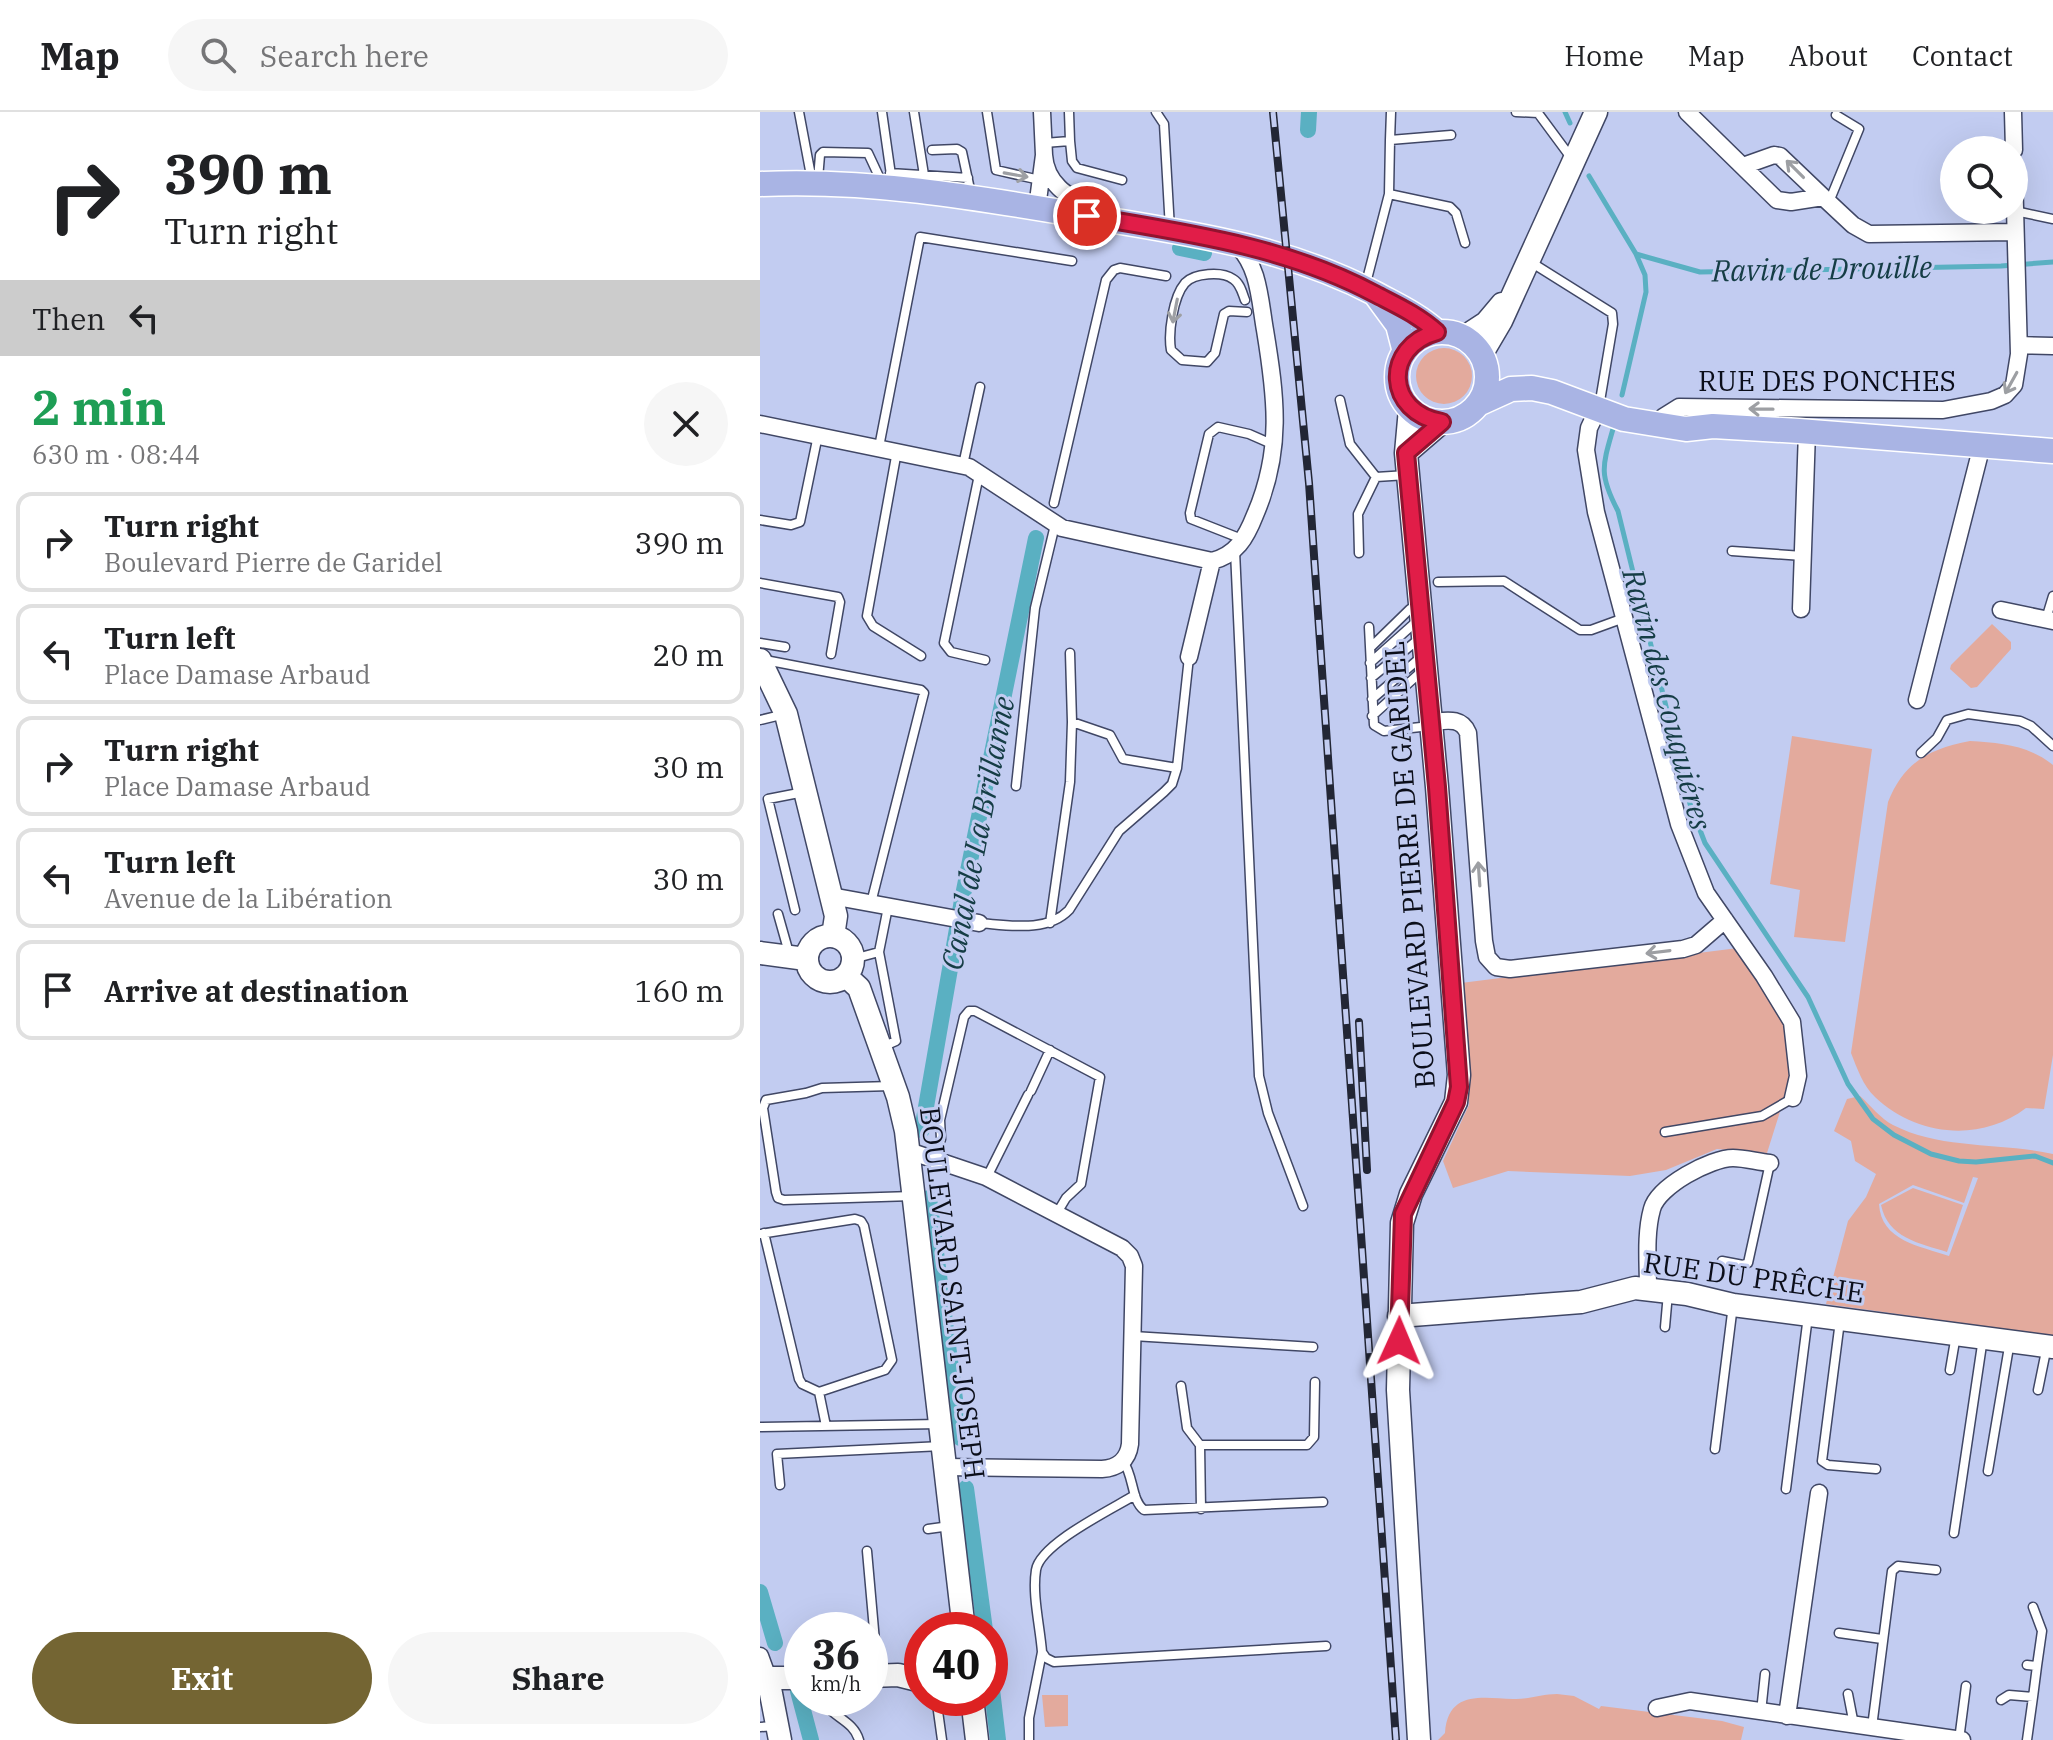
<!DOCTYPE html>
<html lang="en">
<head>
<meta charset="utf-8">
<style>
  :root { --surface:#fff; --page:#f6f6f6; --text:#202124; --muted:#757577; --line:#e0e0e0; --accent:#746533 }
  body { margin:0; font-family:"IBM Plex Serif",serif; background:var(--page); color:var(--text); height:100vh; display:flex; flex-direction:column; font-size:30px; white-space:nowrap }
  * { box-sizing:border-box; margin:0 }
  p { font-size:26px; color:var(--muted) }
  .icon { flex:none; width:44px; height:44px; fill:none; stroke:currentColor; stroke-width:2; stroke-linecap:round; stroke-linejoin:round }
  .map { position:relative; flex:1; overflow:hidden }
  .details { display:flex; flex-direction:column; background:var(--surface); width:760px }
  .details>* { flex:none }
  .hud { background:#fff; color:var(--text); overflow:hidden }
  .fabs { position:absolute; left:1180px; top:24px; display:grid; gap:16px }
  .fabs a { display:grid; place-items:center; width:88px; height:88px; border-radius:50%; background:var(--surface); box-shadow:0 8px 32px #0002; font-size:40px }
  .speed { position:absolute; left:24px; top:1500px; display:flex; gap:16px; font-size:40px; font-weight:700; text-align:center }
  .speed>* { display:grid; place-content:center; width:104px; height:104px; border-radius:50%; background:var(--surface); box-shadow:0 8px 32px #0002; line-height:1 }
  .speed small { font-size:20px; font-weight:400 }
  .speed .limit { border:12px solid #d22; background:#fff; color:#111 }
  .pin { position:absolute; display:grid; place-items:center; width:68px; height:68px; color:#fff; margin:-34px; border:4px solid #fff; border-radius:50%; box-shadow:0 2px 8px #0007 }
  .me { position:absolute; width:88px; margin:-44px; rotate:1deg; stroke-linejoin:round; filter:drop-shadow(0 0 6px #0008) }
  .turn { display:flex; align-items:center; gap:28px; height:168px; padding:0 32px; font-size:36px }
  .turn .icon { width:104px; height:104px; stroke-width:2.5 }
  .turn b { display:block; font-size:56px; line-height:68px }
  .then { display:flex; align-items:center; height:76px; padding:0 32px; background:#0003; gap:16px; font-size:30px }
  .round { display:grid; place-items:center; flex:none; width:84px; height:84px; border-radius:42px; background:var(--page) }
  .overview { display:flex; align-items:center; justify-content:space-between; height:136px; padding:0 32px }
  h1 { font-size:48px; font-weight:800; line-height:60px; color:#1e9e55 }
  .cta { display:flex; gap:16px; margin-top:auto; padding:16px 32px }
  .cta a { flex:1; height:92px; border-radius:48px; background:var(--accent); color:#fff; font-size:32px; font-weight:800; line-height:92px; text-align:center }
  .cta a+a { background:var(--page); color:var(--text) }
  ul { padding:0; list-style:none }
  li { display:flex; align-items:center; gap:24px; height:100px; margin:0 16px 12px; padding:0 16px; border:4px solid var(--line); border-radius:16px }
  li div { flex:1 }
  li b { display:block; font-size:30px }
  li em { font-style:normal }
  header { display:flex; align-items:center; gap:48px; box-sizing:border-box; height:112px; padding:0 40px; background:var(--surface); border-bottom:2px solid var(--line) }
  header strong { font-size:38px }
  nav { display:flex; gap:44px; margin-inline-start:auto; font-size:28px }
  .search { width:560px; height:72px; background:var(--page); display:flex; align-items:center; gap:20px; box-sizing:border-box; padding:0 28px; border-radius:44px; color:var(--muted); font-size:30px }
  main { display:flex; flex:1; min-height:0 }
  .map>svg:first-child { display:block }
  .green { fill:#e3aa9d; fill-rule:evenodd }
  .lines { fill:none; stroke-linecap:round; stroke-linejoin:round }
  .stream { stroke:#5ab0c2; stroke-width:5 }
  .canal { stroke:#5ab0c2; stroke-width:16 }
  .lane-casing { stroke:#404765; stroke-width:11 }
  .street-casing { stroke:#404765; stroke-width:19 }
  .secondary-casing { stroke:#404765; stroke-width:25 }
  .primary-casing { stroke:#fff; stroke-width:27 }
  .lane { stroke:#fff; stroke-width:8 }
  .street { stroke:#fff; stroke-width:16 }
  .secondary { stroke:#fff; stroke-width:22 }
  .primary { stroke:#a9b4e4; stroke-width:24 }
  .rail-casing { stroke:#222635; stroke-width:8 }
  .rail { stroke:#c2ccf1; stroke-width:5; stroke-dasharray:15; stroke-linecap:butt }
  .oneway { stroke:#9d9fa3 }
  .route-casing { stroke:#92132f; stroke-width:20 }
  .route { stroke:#e11d48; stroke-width:14 }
  .labels { text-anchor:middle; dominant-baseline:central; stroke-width:6; stroke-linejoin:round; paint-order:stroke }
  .street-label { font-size:28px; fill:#0b0e1a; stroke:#c2ccf1 }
  .water-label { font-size:30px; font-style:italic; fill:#153d45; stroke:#c2ccf1 }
</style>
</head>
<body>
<header>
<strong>Map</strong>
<div class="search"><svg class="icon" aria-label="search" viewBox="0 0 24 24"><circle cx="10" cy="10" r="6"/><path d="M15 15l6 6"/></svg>Search here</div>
<nav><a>Home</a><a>Map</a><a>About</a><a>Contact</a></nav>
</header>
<main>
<section class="details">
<div class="hud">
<div class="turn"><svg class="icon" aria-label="right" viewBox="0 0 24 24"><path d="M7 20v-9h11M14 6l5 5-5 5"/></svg><div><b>390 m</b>Turn right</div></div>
<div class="then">Then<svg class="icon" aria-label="left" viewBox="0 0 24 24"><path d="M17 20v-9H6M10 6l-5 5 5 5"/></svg></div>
</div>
<div class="overview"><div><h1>2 min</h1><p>630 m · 08:44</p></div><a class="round"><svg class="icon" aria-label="close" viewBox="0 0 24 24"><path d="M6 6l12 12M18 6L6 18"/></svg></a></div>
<ul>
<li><svg class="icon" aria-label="right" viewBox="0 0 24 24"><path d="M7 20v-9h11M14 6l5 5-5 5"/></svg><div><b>Turn right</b><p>Boulevard Pierre de Garidel</p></div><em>390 m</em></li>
<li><svg class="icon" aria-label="left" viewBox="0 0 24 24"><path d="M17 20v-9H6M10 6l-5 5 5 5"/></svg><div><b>Turn left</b><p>Place Damase Arbaud</p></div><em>20 m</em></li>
<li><svg class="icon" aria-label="right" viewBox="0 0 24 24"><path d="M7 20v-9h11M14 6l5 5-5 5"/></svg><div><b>Turn right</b><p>Place Damase Arbaud</p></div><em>30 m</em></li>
<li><svg class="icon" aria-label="left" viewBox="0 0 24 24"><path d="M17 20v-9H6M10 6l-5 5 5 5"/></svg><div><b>Turn left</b><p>Avenue de la Libération</p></div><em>30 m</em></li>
<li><svg class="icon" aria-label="arrive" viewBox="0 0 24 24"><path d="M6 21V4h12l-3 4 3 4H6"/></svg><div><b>Arrive at destination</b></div><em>160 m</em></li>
</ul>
<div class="cta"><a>Exit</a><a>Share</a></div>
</section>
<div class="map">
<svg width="1293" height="1628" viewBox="0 0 1293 1628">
  <rect width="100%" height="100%" fill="#c2ccf1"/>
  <!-- green -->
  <path class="green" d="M656 264a28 28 0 1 1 56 0a28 28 0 1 1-56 0Z
    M1232 512 1251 530V537L1217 575 1211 576 1190 557 1191 553Z
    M1032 624 1112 637 1085 830 1034 825 1040 778 1010 772Z
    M1210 629C1241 631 1268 633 1293 653V943L1284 997 1266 996C1220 1031 1156 1024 1115 985 1103 974 1097 956 1091 941L1128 690C1144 650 1169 637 1210 629Z
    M978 836 1024 906 1030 968 1007 1041 957 1037 906 1058 870 1064 748 1059 693 1076 683 1049 709 993 701 871Z
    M1100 984C1110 993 1121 1007 1133 1013 1182 1038 1240 1030 1293 1042V1224L1066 1192 1088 1109 1106 1085 1116 1062 1095 1049 1091 1029 1074 1019 1087 987ZM1213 1065 1218 1066 1189 1144C1160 1134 1121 1129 1119 1092L1153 1073 1204 1091Z
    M1153 1076 1203 1093 1187 1140C1159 1131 1128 1126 1121 1093Z
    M797 1582 814 1584 839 1597 841 1594 962 1609 984 1615 981 1628H678L685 1621C688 1578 722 1586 753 1587 767 1588 782 1582 797 1582Z
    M282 1583H308V1614L285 1615Z"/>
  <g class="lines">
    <!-- stream -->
    <path class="stream" d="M805 0 810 11
      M829 64 876 142 940 160 1241 154 1293 150
      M862 283 886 180 885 163 876 142
      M853 317C842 355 839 363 858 399L930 692 945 731 1048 885 1088 972 1113 1007 1134 1023 1171 1042 1199 1049 1216 1050 1275 1044 1293 1051"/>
    <!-- canal -->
    <path class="canal" d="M548 18 549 0
      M420 136 444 141
      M162 1018 202 788 276 426
      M169 1086 200 1326
      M206 1376 225 1518
      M0 1480 15 1531
      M230 1561 238 1628
      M38 1579 51 1628"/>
    <defs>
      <path id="lane" d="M39 0 52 69
        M122 0 131 63
        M154 0 164 63
        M227 0 236 58 280 68
        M396 0 404 12 410 117
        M756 0 778 1 812 47
        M630 28 631 0
        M310 29 312 49 317 56 362 68
        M284 31 310 29 309 0
        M172 38 197 37 202 40 211 82
        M130 61 208 66
        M58 67 60 43 63 40 108 41 122 71
        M629 82 630 28 691 23
        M1069 90 1099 17 1076 3
        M1255 99 1293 107
        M769 149 852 201 853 212 840 289
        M605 175 629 82 690 95 696 101 705 131
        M485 188C482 180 480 171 473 167 462 159 434 161 425 171 413 185 408 221 411 238L422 248 447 250 455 241 464 202 469 199 487 200
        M580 288 590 332 616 365 647 363
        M119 335 160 125 312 149
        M137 339 107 504 113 514 161 544
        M203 353 220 275
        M219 363 184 531 191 540 225 548
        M294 391 346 168 354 158 360 156 406 164
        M0 408 31 413 40 410 58 323
        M482 427 431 407 430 401 449 322 458 315 489 322 514 333
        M475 439 499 964 508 1001 543 1094
        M972 439 1043 444
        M599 441 598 402 616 365
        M678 470 744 469 820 518H831L864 506
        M0 471 78 485 80 490 71 542
        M1286 507 1293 484
        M609 515 614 613 624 619 670 614
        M0 531 25 535
        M611 535 650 497H658
        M310 541 312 610
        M5 548 161 578 164 581 111 791
        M610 551 657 509
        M611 566 660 526
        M612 587 660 546
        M612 604 662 559
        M0 608 25 602
        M1161 641 1177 626 1187 608 1208 602 1260 609 1271 614 1293 634
        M256 674 275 496 295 413
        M35 798 8 687 44 680
        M18 802 29 841
        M219 811C248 813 287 821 309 798L359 719 404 680 412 672 417 656 429 545
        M290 811 310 670 312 610 350 623 363 647 417 656
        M119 840 128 795
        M93 847 119 840 136 929 122 935
        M131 974 62 976 46 981 6 988 3 996 16 1080 18 1086 24 1088 153 1084
        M271 979 290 938
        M905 1020 1002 1004 1033 986
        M175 1047 181 1027 180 1008 204 905 209 899H215L340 965 321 1072 306 1086 297 1101
        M227 1065 268 983
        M4 1121 39 1267 42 1272 59 1280
        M0 1122 95 1107 101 1109 104 1114 132 1248 125 1258 59 1280 66 1314
        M962 1149 983 1153 988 1151 1010 1051
        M1080 1209 1062 1349 1068 1353 1116 1357
        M905 1215 908 1181
        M373 1224 553 1235
        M1190 1258 1196 1223
        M421 1274 427 1316 440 1333 441 1397
        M1278 1278 1287 1234
        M0 1315 180 1312
        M440 1333H547L554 1325 555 1270
        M955 1337 973 1193
        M363 1349C374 1364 371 1388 384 1398L563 1390
        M1228 1359 1250 1229
        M20 1373 17 1342 182 1334
        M1026 1377 1048 1204
        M375 1383C352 1397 280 1432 276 1458 272 1483 280 1514 282 1540L286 1546 294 1550 566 1534
        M168 1417 190 1414
        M1194 1421 1223 1226
        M107 1439 118 1563
        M1273 1495 1282 1519 1277 1554
        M1079 1521 1122 1527
        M1267 1553 1277 1554 1273 1585
        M1088 1582 1094 1613
        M62 1586C69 1605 93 1607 99 1628
        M1241 1588 1249 1583 1273 1585 1267 1628
        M177 1592 182 1628
        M1001 1600 1005 1562
        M0 1615 16 1614
        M1112 1615 1132 1459 1138 1454 1176 1458
        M269 1628V1606L282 1540
        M1199 1628 1206 1574"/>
      <path id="street" d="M927 0 1017 88 1031 90 1063 85 1020 44 1014 43 983 54
        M1253 0 1254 38
        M284 43C286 76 314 87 340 102
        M1063 85 1093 113 1109 122 1254 120
        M277 96 284 43 282 0
        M1259 233 1293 234
        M837 299 829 316 826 338 836 400 919 712 946 781 1004 864 1032 910 1038 964 1033 986
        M903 305 919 295 1183 298 1231 289 1245 283 1254 273 1259 242 1254 60
        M0 312 209 355 302 416 452 449
        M1041 497 1047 319
        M1241 498 1293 509
        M429 545 452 449C476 443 486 426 495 403 523 338 516 285 505 218 500 190 499 152 476 133
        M1157 588 1222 333
        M670 610C685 609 701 604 708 621L724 829 727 845 736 855 750 857 923 837 936 833 965 808
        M71 784 219 811
        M149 1039 226 1065 362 1136 370 1144 374 1154 370 1332C368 1348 358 1356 342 1357L185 1355
        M888 1177C888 1151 885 1122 892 1097 898 1074 951 1046 973 1046 985 1046 998 1050 1010 1051
        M0 1544 8 1566
        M897 1596 930 1589 1202 1628
        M1027 1604 1059 1381"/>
      <path id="secondary" d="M703 226 726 211 742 192
        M721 243 741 209 836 0
        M650 297 646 341 677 675 699 963 696 990 651 1082 642 1111 638 1278 659 1628
        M646 341 682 310
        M0 548 26 602 76 804 73 824
        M47 847a23 23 0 1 1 46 0a23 23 0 1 1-46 0Z
        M0 841 46 847
        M86 864 99 876 138 985 146 1019 204 1518
        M639 1204 821 1190 875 1176 927 1182 973 1193 1293 1235
        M110 1564 138 1563 162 1569
        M212 1586 217 1628
        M20 1628 8 1566H42"/>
      <path id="primary" d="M0 72C108 67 213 85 319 103 421 120 523 133 616 182 638 194 658 203 677 220
        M616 183 638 213 645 240
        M637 265a45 45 0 1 1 90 0a45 45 0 1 1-90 0Z
        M718 292 751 277 772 276 792 280 864 307 926 317 953 314 1039 319 1293 339"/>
    </defs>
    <!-- lane casing -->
    <use href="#lane" class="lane-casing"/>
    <!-- street casing -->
    <use href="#street" class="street-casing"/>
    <!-- secondary casing -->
    <use href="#secondary" class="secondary-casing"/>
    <!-- primary casing -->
    <use href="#primary" class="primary-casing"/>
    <!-- lane -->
    <use href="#lane" class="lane"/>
    <!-- street -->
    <use href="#street" class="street"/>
    <!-- secondary -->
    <use href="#secondary" class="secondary"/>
    <!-- primary -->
    <use href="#primary" class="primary"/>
    <defs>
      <path id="rail" d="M513 0 549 371 636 1628
        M599 910 607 1058"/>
    </defs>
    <!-- rail casing -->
    <use href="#rail" class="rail-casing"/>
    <!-- rail -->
    <use href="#rail" class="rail"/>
  </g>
  <!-- one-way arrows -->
  <defs><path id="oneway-shaft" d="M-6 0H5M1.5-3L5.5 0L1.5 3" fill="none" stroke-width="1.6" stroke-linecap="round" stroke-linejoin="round" transform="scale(2)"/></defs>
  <g class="oneway">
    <use href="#oneway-shaft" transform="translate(1035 57) rotate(-135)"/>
    <use href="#oneway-shaft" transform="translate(256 63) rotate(10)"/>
    <use href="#oneway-shaft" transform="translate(415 199) rotate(101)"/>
    <use href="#oneway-shaft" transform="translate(1251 271) rotate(119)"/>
    <use href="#oneway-shaft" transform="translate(1001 297) rotate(-179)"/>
    <use href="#oneway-shaft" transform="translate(719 762) rotate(-94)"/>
    <use href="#oneway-shaft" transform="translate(898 840) rotate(173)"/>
  </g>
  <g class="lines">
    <defs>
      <path id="route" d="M327 104C426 121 525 134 615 182 638 194 658 203 677 220 622 235 626 301 682 310L646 341 677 675 699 975 696 990 643 1102 639 1229"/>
    </defs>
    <!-- route casing -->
    <use href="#route" class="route-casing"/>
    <!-- route -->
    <use href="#route" class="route"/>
  </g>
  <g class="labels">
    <!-- street labels -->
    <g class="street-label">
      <text x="1067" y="268">RUE DES PONCHES</text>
      <text transform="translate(649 753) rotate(-94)">BOULEVARD PIERRE DE GARIDEL</text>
      <text transform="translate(994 1165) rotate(8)">RUE DU PRÊCHE</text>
      <text transform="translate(193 1181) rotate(83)">BOULEVARD SAINT-JOSEPH</text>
    </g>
    <!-- water labels -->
    <g class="water-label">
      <text transform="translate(1062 156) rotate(-1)">Ravin de Drouille</text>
      <text transform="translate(908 587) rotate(75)">Ravin des Couquiéres</text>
      <text transform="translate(217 721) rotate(-79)">Canal de La Brillanne</text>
    </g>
  </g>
</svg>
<div class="fabs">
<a><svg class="icon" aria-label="search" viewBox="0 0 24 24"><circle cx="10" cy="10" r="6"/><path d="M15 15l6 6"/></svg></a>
</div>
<div class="speed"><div>36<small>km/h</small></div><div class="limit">40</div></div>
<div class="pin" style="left:327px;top:104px;background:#d93025"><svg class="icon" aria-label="arrive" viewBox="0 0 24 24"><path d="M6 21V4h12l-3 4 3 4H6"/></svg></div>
<svg class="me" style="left:639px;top:1229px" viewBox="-20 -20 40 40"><path d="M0-17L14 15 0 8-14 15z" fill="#e11d48" stroke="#fff" stroke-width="4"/></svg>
</div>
</main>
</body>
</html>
